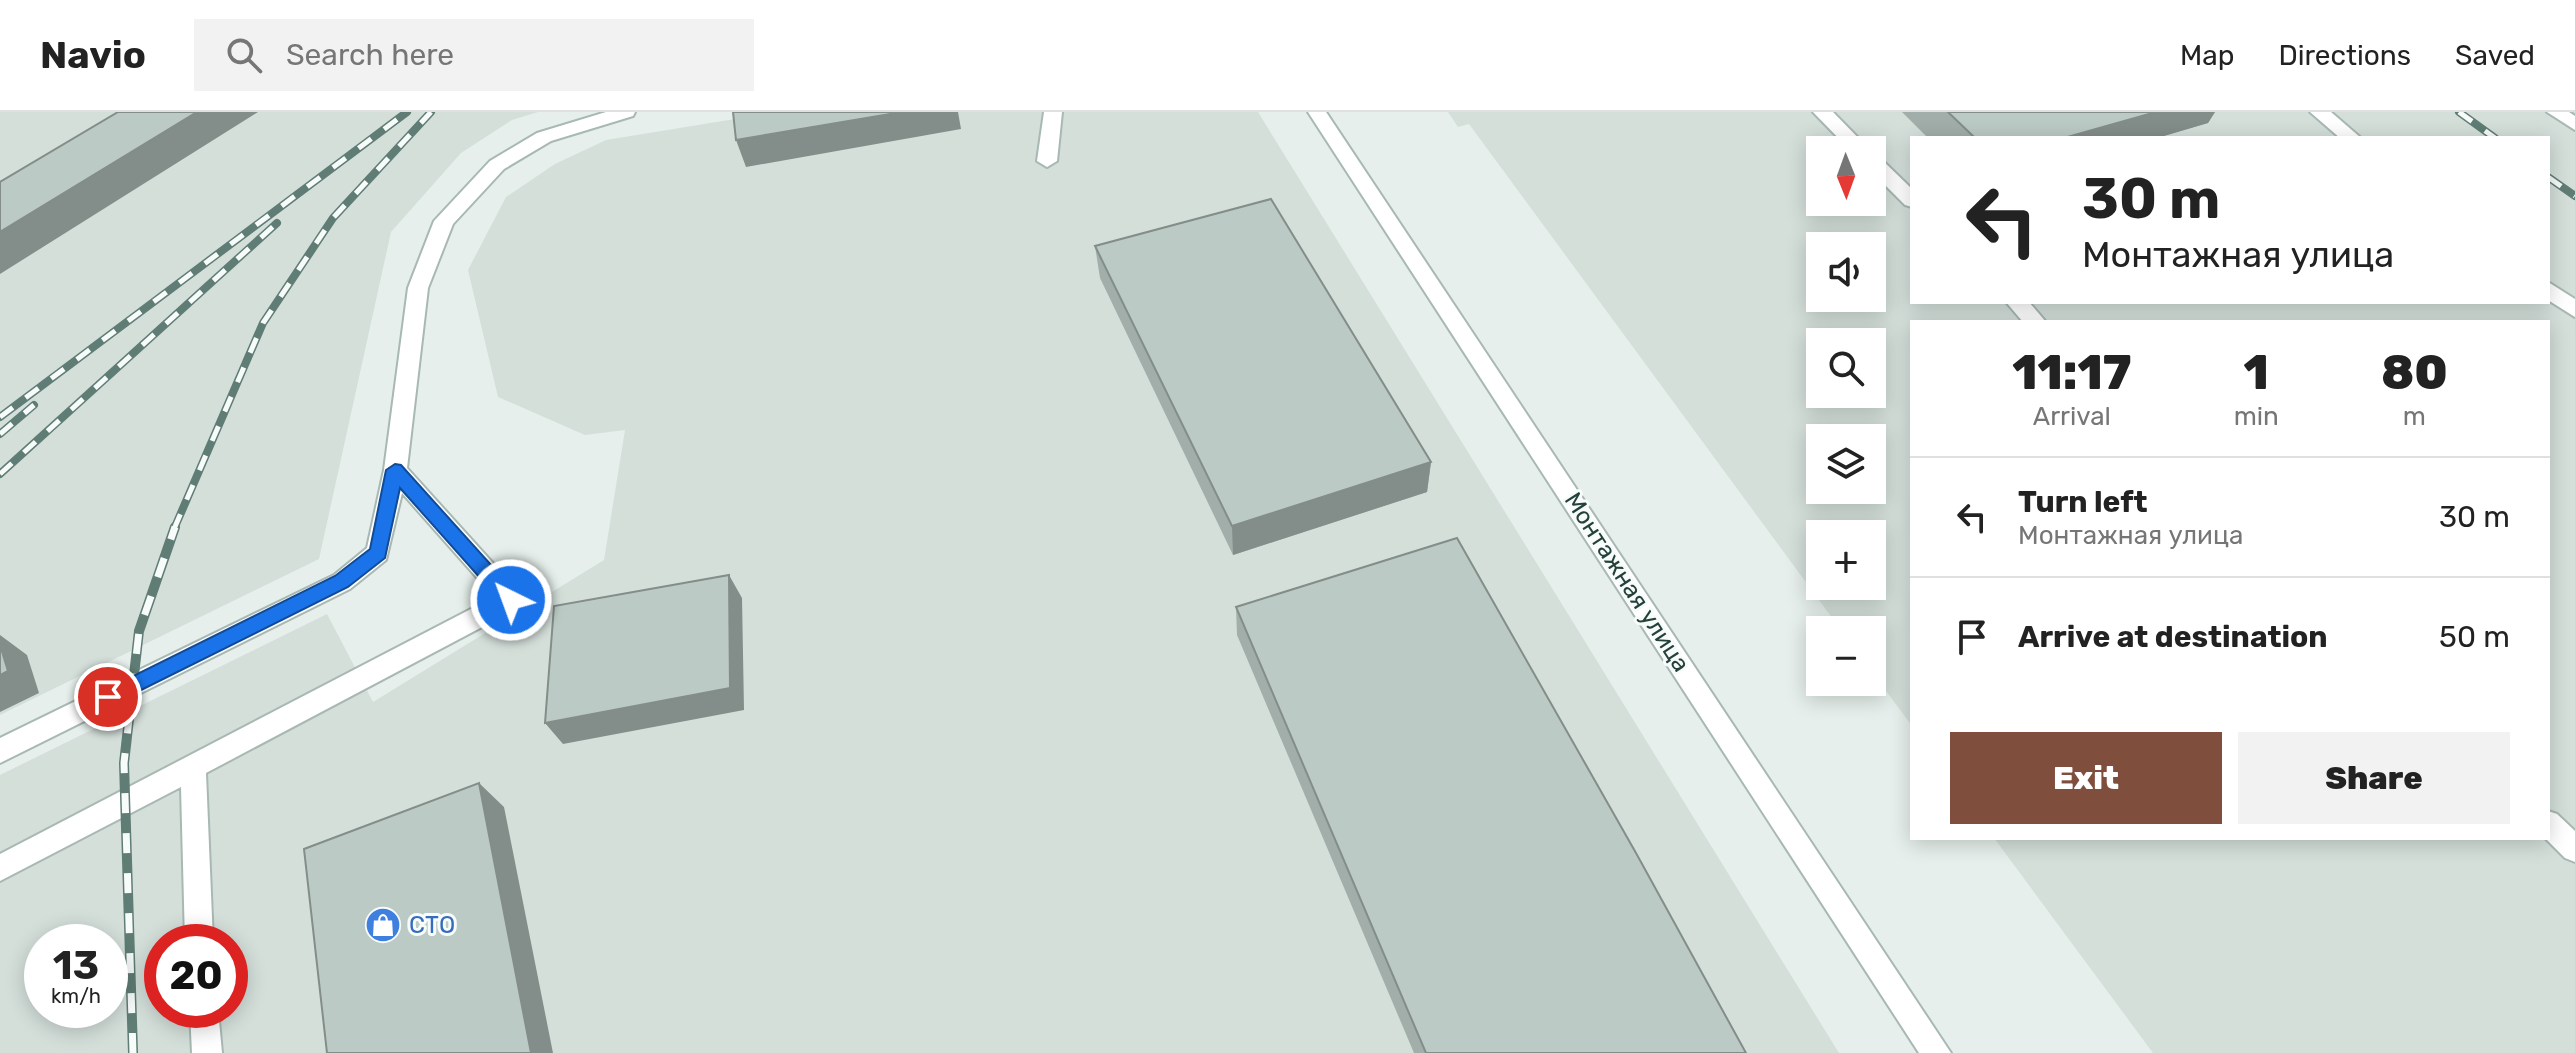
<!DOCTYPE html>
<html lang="en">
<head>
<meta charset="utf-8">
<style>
  :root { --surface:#fff; --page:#f2f2f2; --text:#222; --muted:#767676; --line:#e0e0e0; --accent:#804e3d }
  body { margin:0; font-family:Rubik,sans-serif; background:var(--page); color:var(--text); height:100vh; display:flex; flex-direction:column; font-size:30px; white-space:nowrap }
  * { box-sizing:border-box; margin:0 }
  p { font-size:26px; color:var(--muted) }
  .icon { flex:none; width:44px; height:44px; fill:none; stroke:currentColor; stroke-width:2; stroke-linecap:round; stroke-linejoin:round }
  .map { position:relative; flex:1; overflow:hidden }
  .drawer { position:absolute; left:1910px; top:208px; width:640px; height:520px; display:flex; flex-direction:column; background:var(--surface); border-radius:0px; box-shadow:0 4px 20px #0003 }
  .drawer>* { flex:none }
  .banner { position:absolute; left:1910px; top:24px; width:640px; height:168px; border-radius:0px; box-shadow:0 4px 20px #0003; background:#fff; color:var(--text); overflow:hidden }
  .needle { width:52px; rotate:179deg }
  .controls { position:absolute; left:1806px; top:24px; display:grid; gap:16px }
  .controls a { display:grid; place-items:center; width:80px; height:80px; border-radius:0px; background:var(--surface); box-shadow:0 4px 20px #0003; font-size:40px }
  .speed { position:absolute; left:24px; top:812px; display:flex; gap:16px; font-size:40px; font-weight:700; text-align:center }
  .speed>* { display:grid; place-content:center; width:104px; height:104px; border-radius:50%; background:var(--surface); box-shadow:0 4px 20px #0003; line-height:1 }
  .speed small { font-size:20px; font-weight:400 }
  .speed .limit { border:12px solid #d22; background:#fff; color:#111 }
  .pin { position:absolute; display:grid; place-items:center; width:68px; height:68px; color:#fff; margin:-34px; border:4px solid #fff; border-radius:50%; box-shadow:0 2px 8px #0007 }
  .me { position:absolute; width:88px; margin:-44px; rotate:318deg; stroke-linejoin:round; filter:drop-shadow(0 0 6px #0008) }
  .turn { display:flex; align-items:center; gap:28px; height:168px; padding:0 40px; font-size:36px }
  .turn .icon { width:104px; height:104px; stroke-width:2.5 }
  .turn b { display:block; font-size:56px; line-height:68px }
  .eta { display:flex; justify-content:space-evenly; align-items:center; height:136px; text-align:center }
  .eta b { font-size:48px; font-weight:800; line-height:56px }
  .cta { display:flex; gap:16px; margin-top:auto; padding:16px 40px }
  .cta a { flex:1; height:92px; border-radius:0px; background:var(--accent); color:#fff; font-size:32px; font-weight:800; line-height:92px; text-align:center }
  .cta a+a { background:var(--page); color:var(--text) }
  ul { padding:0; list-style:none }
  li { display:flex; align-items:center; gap:24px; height:120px; padding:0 40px; border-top:2px solid var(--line) }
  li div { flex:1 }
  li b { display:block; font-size:30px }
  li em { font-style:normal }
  header { display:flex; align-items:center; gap:48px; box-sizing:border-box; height:112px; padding:0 40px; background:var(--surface); border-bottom:2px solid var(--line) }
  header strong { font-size:38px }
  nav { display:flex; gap:44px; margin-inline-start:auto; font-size:28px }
  .search { width:560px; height:72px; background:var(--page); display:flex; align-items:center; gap:20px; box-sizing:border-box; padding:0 28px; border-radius:0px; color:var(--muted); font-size:30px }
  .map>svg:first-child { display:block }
  .built { fill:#d4dfda; fill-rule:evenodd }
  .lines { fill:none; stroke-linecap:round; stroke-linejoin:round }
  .minor-casing { stroke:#a8b8b2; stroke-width:4 }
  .minor { fill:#fff; fill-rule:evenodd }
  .rail-far1-casing { stroke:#5f7d75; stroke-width:8 }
  .rail-casing { stroke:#5f7d75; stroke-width:10 }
  .rail-far1 { stroke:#f7fbf9; stroke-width:5; stroke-dasharray:16; stroke-linecap:butt }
  .rail { stroke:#f7fbf9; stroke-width:7; stroke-dasharray:20; stroke-linecap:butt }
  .wall { fill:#a1aea9 }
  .shaded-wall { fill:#838d89 }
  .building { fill:#bbcac4; stroke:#838d89; stroke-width:2 }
  .route { fill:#1a73e8; stroke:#114b97; stroke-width:2 }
  .labels { text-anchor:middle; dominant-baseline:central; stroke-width:6; stroke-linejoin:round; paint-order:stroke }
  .street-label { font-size:24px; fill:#24423a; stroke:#f7fbf9 }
  .shop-label { font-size:24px; fill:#366cbe; stroke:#f7fbf9; text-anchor:start }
</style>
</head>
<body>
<header>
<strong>Navio</strong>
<div class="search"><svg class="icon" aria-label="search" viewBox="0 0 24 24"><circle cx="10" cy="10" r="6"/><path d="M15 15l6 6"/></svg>Search here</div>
<nav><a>Map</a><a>Directions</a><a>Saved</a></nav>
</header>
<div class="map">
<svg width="2575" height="941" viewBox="0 0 2575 941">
  <rect width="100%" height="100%" fill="#e6efeb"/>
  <!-- built -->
  <path class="built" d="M0 0H538L512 8 461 41 391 120 319 447 0 603Z
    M778 0H1258L1839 941H0V663L327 502 373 590 604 448 625 318 585 323 498 285 468 158 506 85 555 52 606 28ZM42 830H110V898H42ZM162 830H230V898H162Z
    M1448 0H2575V941H2153L1994 726H2548V210H1912V614L1872 560V518H1841L1469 12 1458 15ZM1912 26H2548V190H1912ZM1820 38H1872V90H1820ZM1820 134H1872V186H1820ZM1820 230H1872V282H1820ZM1820 326H1872V378H1820ZM1820 422H1872V474H1820Z"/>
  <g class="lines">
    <defs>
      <path id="minor" d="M606 0H635L633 4 551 29 504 57 453 112 428 176 407 356 520 481 523 488 520 495 206 661 213 830H185L181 675 0 769V742L494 485 402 381 386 448 350 477 0 651V626L334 463 367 436 384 358 408 176 434 109 490 49 537 21Z
        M1044 0H1062L1057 49 1047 55 1037 49Z
        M1308 0H1326L1951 941H1919Z
        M1813 0H1833L1870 38H1850Z
        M2310 0H2331L2361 26H2340Z
        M2547 0H2569L2575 4V18Z
        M1872 43 1879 45 1912 77V95L1905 93 1872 60Z
        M2548 170 2575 187V205L2548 188Z
        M2006 190H2029L2046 210H2023Z
        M2548 699 2557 702 2575 719V750L2565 746 2545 726H2548Z
        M190 898H218L222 941H192Z"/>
    </defs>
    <!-- minor casing -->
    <use href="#minor" class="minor-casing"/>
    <!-- minor -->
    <use href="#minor" class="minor"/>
    <defs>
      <path id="rail-far1" d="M2459 0 2495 26
        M2548 65 2575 84
        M0 305 407 0
        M0 322 34 293
        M0 362 277 111
        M174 417 263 211 333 106 431 0"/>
      <path id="rail" d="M133 941 124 651 139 519 175 415"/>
    </defs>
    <!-- rail-far1 casing -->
    <use href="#rail-far1" class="rail-far1-casing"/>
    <!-- rail casing -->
    <use href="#rail" class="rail-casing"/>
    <!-- rail-far1 -->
    <use href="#rail-far1" class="rail-far1"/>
    <!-- rail -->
    <use href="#rail" class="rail"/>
  </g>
  <!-- wall -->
  <path class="wall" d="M1902 0H2215L2208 11 2157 26H1928Z
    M1095 134 1431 350 1427 380 1233 443 1100 166Z
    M1236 495 1746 941H1414L1237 523Z"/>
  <!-- shaded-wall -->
  <path class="shaded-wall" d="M197 0H258L0 162V120Z
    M902 0H958L961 17 746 55 736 28Z
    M2156 0H2215L2208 11 2157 26H2064Z
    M1431 350 1427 380 1233 443 1232 414Z
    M729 463 742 486 744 598 563 632 545 611Z
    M0 523 27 543 39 581 0 600Z
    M479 671 504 695 553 941H531Z"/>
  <!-- building -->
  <path class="building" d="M118 0H197L0 120V70Z
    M733 0H902L736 28Z
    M1948 0H2156L2064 26H1975Z
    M1271 87 1431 350 1232 414 1095 134Z
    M1457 426 1636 741 1746 941H1426L1236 495Z
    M729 463 730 576 545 611 554 494Z
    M0 533 8 559 0 563Z
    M479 671 531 941H327L304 737Z"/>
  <!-- route -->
  <path class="route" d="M395 352 401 353 518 483 521 488 518 494H505L400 376 385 446 348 475 115 591 108 594 101 591 98 585 101 580 335 464 370 437 386 358Z"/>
  <!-- icons -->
  <defs>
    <symbol id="shop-disc" viewBox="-11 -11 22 22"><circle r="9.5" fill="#3f7fe0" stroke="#f7fbf9"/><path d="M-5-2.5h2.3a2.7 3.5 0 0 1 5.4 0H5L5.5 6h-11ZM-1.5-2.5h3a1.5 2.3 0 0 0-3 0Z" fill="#fff"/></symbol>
  </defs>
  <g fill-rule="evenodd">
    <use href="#shop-disc" x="363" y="793" width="40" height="40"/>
  </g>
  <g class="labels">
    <!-- street labels -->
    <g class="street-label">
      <text transform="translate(1627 470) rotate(57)">Монтажная улица</text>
    </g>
    <!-- shop labels -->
    <g class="shop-label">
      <text x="409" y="813">СТО</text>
    </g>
  </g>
</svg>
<div class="controls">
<a><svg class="needle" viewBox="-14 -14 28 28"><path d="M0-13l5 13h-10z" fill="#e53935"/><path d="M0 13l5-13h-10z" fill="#767676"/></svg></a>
<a><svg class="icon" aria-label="sound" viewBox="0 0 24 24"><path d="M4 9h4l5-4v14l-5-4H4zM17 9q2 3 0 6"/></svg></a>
<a><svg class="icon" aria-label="search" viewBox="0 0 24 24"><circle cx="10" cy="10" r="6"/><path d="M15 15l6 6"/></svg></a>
<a><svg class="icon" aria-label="layers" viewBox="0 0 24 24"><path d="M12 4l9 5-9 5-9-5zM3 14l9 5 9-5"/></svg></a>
<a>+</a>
<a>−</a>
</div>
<div class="speed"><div>13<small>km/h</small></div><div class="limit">20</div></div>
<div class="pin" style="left:108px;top:585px;background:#d93025"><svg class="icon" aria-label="arrive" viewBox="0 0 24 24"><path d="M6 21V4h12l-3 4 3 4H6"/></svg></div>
<svg class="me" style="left:511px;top:488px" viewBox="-20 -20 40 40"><circle r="17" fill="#1a73e8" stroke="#fff" stroke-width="3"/><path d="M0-11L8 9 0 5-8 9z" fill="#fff"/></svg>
<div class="banner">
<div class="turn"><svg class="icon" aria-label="left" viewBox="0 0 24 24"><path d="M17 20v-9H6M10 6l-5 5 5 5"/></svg><div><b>30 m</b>Монтажная улица</div></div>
</div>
<section class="drawer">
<div class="eta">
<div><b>11:17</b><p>Arrival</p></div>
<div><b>1</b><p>min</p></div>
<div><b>80</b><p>m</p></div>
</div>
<ul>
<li><svg class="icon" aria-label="left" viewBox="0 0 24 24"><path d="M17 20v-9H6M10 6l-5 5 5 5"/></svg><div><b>Turn left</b><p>Монтажная улица</p></div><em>30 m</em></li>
<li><svg class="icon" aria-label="arrive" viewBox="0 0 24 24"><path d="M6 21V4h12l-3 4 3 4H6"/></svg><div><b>Arrive at destination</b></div><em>50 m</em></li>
</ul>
<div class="cta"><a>Exit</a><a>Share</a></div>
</section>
</div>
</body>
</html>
